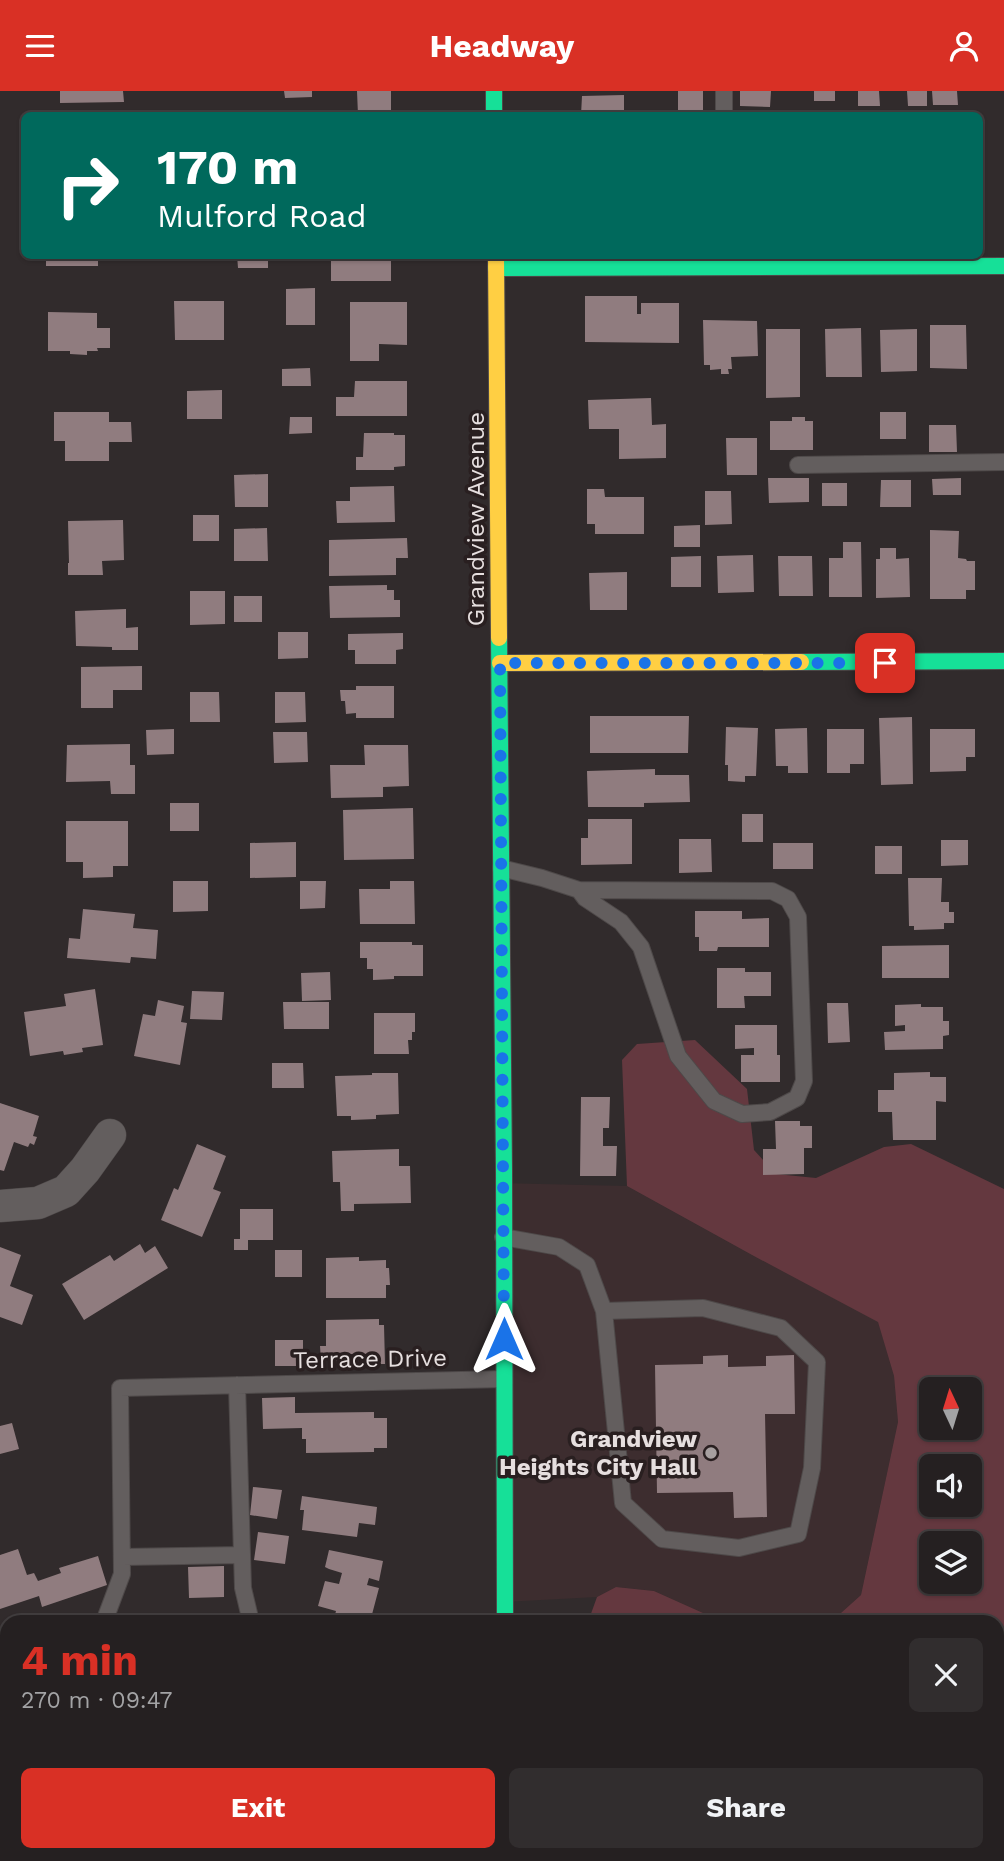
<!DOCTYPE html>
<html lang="en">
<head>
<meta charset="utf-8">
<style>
  :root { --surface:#252021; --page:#312d2e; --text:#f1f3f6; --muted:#a3a3a5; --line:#423e3f; --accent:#d93025 }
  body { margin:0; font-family:"Work Sans",sans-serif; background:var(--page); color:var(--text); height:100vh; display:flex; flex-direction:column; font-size:26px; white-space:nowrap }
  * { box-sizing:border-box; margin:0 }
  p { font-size:23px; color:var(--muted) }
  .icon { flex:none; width:38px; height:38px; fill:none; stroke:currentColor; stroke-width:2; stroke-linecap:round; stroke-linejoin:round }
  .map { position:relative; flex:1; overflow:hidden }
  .details { position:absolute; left:0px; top:1524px; width:1004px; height:247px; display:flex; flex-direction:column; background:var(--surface); border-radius:21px 21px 0 0; box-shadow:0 2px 5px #0004,0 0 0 2px var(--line) }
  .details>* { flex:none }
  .hud { position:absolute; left:21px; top:21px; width:962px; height:147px; border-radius:10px; box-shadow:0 2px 5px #0004,0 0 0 2px var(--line); background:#00695c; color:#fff; overflow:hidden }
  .needle { width:46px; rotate:356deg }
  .buttons { position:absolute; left:919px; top:1286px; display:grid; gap:14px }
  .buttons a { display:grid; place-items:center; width:63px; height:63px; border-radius:10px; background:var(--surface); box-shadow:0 2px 5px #0004,0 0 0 2px var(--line); font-size:35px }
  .pin { position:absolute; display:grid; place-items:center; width:60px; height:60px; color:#fff; margin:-30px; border-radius:14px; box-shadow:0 4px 10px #0006 }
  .me { position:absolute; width:77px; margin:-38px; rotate:0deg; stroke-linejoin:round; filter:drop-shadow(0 0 5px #0008) }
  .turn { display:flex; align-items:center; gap:24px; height:147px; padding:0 21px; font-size:32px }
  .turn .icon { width:91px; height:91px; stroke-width:2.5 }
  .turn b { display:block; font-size:49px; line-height:60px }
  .round { display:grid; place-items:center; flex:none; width:74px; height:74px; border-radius:10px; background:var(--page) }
  .headline { display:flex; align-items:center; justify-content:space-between; height:119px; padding:0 21px }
  h1 { font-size:42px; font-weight:700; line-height:52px; color:var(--accent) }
  .action { display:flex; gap:14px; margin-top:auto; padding:14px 21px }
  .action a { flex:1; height:80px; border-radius:10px; background:var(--accent); color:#fff; font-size:28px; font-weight:700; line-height:80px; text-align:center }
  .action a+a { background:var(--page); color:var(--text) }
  header { display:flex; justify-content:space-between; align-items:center; height:91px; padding:0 21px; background:var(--accent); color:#fff; font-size:32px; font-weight:700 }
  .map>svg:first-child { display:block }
  .built { fill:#3d2d2f }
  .green { fill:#64383f; fill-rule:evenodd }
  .building { fill:#907c7f }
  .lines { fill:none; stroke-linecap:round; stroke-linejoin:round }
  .lane-casing { stroke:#4e4949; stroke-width:18 }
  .street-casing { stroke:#4e4949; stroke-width:33 }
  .fast-casing { stroke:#4e4949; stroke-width:18 }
  .slow-casing { stroke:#4e4949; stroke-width:18 }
  .lane { stroke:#635e5e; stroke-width:16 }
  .street { stroke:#635e5e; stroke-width:32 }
  .fast { stroke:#16e098; stroke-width:16 }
  .slow { stroke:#ffcf43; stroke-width:16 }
  .route { stroke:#1a73e8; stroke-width:12; stroke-dasharray:0 21.6 }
  .poi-dot { fill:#a7a0a0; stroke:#291f20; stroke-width:2.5 }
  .labels { text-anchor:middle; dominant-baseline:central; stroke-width:7; stroke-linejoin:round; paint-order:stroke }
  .street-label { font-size:24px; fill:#e6dfdf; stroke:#291f20 }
  .poi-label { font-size:24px; font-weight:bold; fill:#e6dfdf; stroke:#291f20; text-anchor:end }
</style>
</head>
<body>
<header><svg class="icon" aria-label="menu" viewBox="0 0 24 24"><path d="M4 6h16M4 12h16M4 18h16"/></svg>Headway<svg class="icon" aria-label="person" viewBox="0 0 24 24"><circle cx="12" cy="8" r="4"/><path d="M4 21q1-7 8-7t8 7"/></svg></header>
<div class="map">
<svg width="1004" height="1770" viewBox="0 0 1004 1770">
  <rect width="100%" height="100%" fill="#312b2c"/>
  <!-- built -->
  <path class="built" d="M500 1092 627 1095 752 1164 878 1230 894 1285 898 1331 861 1504 832 1530 742 1531 712 1526 654 1500 616 1496 597 1506 501 1511Z"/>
  <!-- green -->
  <path class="green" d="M695 949 747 998 754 1059 776 1083 816 1087 884 1056 911 1053 1004 1098V1770H560V1764H998V1531H826L832 1530 861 1504 898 1331 894 1285 878 1231 752 1164 627 1095 622 969 637 953ZM931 1298H970V1337H931ZM931 1376H970V1414H931ZM931 1452H970V1491H931Z
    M616 1496 654 1500 712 1526 742 1531H588L597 1506Z"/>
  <!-- building -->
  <path class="building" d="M60 0H123L124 11 60 12Z
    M284 0H312V6L285 7Z
    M357 0H391V24H358Z
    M678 0H703V24H678Z
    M740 0H771L770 16 740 15Z
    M814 0H835V10H814Z
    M858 0H879L880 15H858Z
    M907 0H927V15H908Z
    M932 0H957L958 14H933Z
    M624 4V24H581L582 5Z
    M46 164H98V175H46Z
    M237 164H268V177H238Z
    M331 164H391V190H331Z
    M315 197V234H286V198Z
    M585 205H637V223H641V212H679V252L585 251Z
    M174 210H224V249H175Z
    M350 211H407V254L379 253V270H350Z
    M48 221 97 222V237H110V257H97L98 260H87V264L70 263V260H48Z
    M703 229 757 230 758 265 731 266 732 278H728L729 283H721V278L710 279V274H704Z
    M930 234H966L967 278 930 277Z
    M861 237 862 286H826L825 238Z
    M766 238H800V306L766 307Z
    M917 238V280L881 281 880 239Z
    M310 277 311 295H282V278Z
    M355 290H407V325H336V306H354Z
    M222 299V328H187V300Z
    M651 307 652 334 666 333V367L619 368V338H589L588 309Z
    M54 321H109V331H131L132 351H109V370H65V350H54Z
    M880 321H906V348H880Z
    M290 326H312V342L289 343Z
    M792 326H805V330H813V359H770V330H792Z
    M929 334H956L957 361H929Z
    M364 342H394V344H405V375L394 376V379H356V366H363Z
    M726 347H757V384H727Z
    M268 383V416H235L234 384Z
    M768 387H809V411L769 412Z
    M961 387V404H933L932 388Z
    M881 389H911V416H880Z
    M822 392H847V415H822Z
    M394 395 395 431 337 432 336 410H350V396Z
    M587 398H604L605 406H644V443H595V433H587Z
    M705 400H731L732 433 705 434Z
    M193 424H219V450H193Z
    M123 429 124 469 102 470 103 484H68V472H69L68 430Z
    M700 434V456H674V435Z
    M267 437 268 470H234V438Z
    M930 439 959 440 958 467 966 468 967 470H975V499H966V508H930Z
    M407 447 408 467H396V484L329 485V449Z
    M843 451H861L862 506H829V467H843Z
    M880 457H896V468L909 467 910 506 876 507V468H880Z
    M753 464 754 501 718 502 717 465Z
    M701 465V496H671V466Z
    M778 465H812L813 505H779Z
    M627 481V519H590L589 482Z
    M387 494V499H394V509H400V526L330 527 329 495Z
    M190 500H225V533L190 534Z
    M234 505H262V531H234Z
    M126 518V537L138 536V559H112V556L76 555 75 520Z
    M278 541H308V567L278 568Z
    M403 542V558L396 559V573H355V559H348V543Z
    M142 575V599H113V617H81V576Z
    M356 595H394V627H356V622L346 623 345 610H341L340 599H356Z
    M190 601H219L220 631H190Z
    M275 601H305L306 631 275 632Z
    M590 625H689L688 662H590Z
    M912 626 913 693 881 694 879 627Z
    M726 636 758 637 756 685H745V691L728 690V674H725Z
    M807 637 808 682H788V675H776L775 638Z
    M174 638V663L147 664 146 639Z
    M827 638H864V673H850V682H827Z
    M930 638H975V666H966V680L930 681Z
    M273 641H307L308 671 274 672Z
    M130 653V674H135V703H111L110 690 66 691 67 654Z
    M364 654H408L409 695 383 696V706L331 707 330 674H365Z
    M655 678V684H689L690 711 644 712V716H588L587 680Z
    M170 712H199V740H170Z
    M413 717 414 768 344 769 343 719Z
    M742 723H763V751H742Z
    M588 728H632V773L581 774V747H588Z
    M66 730H128V775H113V786L83 787V771H66Z
    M679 748H711L712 781 679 782Z
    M941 749H968V774L941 775Z
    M296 751V786L250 787V752Z
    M773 752H813V778H773Z
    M875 755H902V783H875Z
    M908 787H942L941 811H949V821H954V832H944V838L914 839V835H909Z
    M173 790H208V820L173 821Z
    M300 790H326L325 817 300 818Z
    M390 790H414L415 833H360L359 798H390Z
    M83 818 135 823 133 837 158 839 156 868 131 866 130 872 67 867 69 847 80 848Z
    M695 820H742V828L769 827V856H718L717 860H699V846H695Z
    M360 851H412V854H423V885H394V888L373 889V878H367V867H360Z
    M949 854V887H882V855Z
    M717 877H745V881H771V905H744L745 917H717Z
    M330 881 331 909 302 910 301 882Z
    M95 898 103 954 82 957 83 961 64 964 63 960 30 965 24 921 66 915 64 903Z
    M192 900 224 901 222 929 190 928Z
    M158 909 184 915 181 931 187 932 180 974 134 965 143 923 155 925Z
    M283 911H329V938H284Z
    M827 912H848L850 951 828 952Z
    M921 913V916H943V930H949V944L943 945V958L885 959 884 941 905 940V934L895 935V914Z
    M374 922H415V941H412V949H408L409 963H374Z
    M735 934H777V964H780V991H741V964H754V957L735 958Z
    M272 972H303L304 997H272Z
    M930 981V986H946V1011L936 1010V1049H893L892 1021H878V999H894V982Z
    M372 982H398L399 1023 376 1024V1028L351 1029V1025H337L335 985 372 984Z
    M581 1006H610L609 1037H603V1055H617L616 1085H580Z
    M0 1012 39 1025 33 1045 37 1046 34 1054 30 1052 28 1056 14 1051 4 1080 0 1079Z
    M775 1030H800V1035H812V1057H804V1083L763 1084V1058H776Z
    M197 1053 226 1065 213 1098 221 1101 202 1146 161 1129 174 1097 178 1099Z
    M399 1058V1075H410L411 1112 354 1113V1120H341L340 1091H333L332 1060Z
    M240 1118H273V1149H248V1159H234V1148H240Z
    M140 1153 145 1162 155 1155 168 1177 84 1229 62 1193 110 1164 114 1170Z
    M0 1156 21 1164 10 1195 33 1204 22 1234 0 1226Z
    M275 1159H302V1186H275Z
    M359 1166V1170L386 1169V1177H389L390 1194H386V1207H326V1167Z
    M379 1228V1234H384L385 1273H366V1263H346V1270H321L320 1255H326V1229Z
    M275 1249H303V1275H275Z
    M728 1264V1276L766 1275V1265L794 1264 795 1323H765L767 1426 734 1427 733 1401 657 1402 655 1274 703 1273V1265Z
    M295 1306V1322L374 1321V1327H387V1357H374V1361L306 1362V1348H302V1337L263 1338 262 1307Z
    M12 1332 19 1358 0 1363V1335Z
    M253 1396 282 1399 277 1428 250 1424Z
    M302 1405 377 1416 375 1434 359 1432 357 1446 302 1439 304 1419H300Z
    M258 1441 289 1445 285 1473 254 1469Z
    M18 1458 27 1484 34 1482 38 1490 61 1482 59 1477 98 1465 107 1494 42 1516 39 1505 0 1518V1464Z
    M329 1459 383 1470 379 1490 369 1487 367 1494 379 1497 370 1531H333L336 1520 318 1515 325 1490 339 1493 342 1482 329 1478 325 1476Z
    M224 1475V1506L189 1507 188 1476Z
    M7 1624V1655L2 1656 0 1649V1626Z
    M1004 1704V1755L998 1756V1705Z
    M7 1738V1764H59L54 1770H2L0 1768V1745Z
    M120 1764H149L135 1770H123Z
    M171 1764H217L204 1770H173Z
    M324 1764H357L354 1770H322Z"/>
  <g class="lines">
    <defs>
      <path id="lane" d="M724 0V24
        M798 374 1004 371
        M501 777 542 787 579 799 772 800 788 808 798 826 804 990 797 1007 770 1021 742 1023 714 1010 678 965 641 856 621 831 585 807 579 799
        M503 1146 559 1156 587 1174 604 1220 623 1412 662 1448 739 1457 798 1443 812 1377 817 1271 781 1237 703 1217 604 1220
        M237 1294 243 1497 251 1531
        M123 1466 242 1464
        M104 1531 122 1483 120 1297 504 1288
        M998 1613 1004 1598
        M998 1671 1004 1676"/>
      <path id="street" d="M0 1115 38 1112 66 1100 85 1079 110 1044"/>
      <path id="fast" d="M494 0V24
        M496 177 1004 175
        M499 547 504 1079 505 1531
        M801 571 1004 570"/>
      <path id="slow" d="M496 164 499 547
        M500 572 801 571
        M506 1764V1770"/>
    </defs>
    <!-- lane casing -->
    <use href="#lane" class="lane-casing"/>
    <!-- street casing -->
    <use href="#street" class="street-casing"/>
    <!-- fast casing -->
    <use href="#fast" class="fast-casing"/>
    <!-- slow casing -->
    <use href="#slow" class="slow-casing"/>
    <!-- lane -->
    <use href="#lane" class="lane"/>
    <!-- street -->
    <use href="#street" class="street"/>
    <!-- fast -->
    <use href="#fast" class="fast"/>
    <!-- slow -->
    <use href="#slow" class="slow"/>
  </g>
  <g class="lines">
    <!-- route -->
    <path class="route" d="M504 1248 500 572H885"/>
  </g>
  <!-- markers -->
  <circle class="poi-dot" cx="711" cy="1362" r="7"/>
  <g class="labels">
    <!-- street labels -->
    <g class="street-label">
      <text transform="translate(476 428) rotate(-90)">Grandview Avenue</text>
      <text transform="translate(370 1268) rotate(-1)">Terrace Drive</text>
    </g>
    <!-- poi labels -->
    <g class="poi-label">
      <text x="697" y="1348">Grandview<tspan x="697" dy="28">Heights City Hall</tspan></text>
    </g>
  </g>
</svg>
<div class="buttons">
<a><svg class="needle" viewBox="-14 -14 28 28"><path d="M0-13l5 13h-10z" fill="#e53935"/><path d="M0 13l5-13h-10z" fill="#a3a3a5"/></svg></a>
<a><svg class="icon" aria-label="sound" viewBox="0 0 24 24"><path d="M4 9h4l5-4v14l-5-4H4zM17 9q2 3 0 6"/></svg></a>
<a><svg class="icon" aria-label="layers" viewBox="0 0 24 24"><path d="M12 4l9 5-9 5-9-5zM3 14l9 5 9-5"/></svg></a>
</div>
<div class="pin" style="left:885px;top:572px;background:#d93025"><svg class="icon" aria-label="arrive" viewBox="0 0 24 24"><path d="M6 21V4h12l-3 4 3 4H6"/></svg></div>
<svg class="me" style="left:504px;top:1248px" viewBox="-20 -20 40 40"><path d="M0-17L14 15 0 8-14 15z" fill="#1a73e8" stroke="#fff" stroke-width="4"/></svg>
<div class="hud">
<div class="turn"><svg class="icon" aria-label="right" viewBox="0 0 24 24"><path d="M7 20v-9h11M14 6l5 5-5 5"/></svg><div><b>170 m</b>Mulford Road</div></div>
</div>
<section class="details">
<div class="headline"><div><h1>4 min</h1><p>270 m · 09:47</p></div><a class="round"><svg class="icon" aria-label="close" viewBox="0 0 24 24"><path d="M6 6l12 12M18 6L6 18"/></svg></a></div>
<div class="action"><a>Exit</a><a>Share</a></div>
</section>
</div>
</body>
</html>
